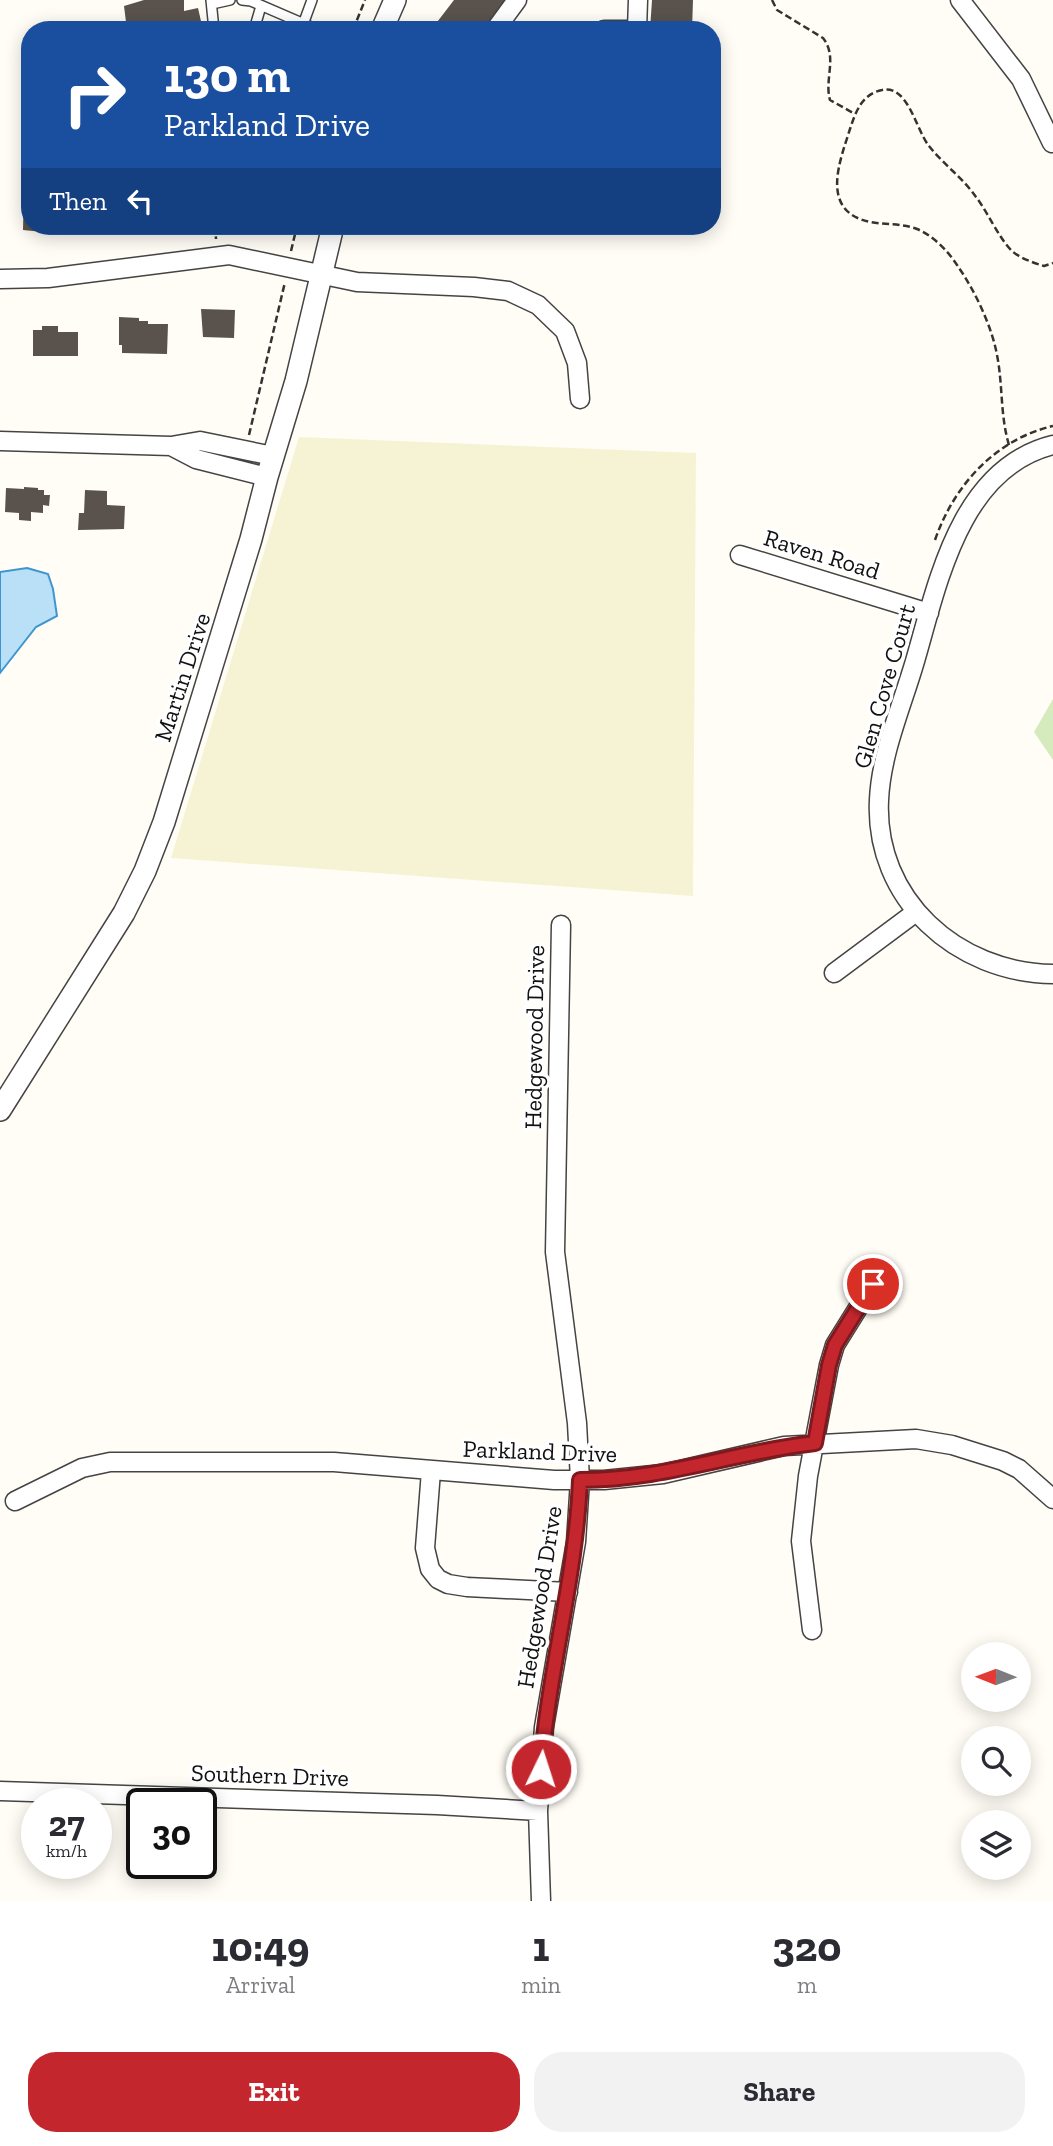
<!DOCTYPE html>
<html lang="en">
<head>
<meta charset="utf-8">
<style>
  :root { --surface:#fff; --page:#f2f2f3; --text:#2b2b33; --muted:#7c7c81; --accent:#c4262e }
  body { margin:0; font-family:"Zilla Slab",serif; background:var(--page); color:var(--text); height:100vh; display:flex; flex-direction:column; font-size:26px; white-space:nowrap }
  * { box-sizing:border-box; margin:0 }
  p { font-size:23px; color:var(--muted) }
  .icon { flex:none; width:38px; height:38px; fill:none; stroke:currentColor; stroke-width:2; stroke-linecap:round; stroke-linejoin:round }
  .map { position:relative; height:1901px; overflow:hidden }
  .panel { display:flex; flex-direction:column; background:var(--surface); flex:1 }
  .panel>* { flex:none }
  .top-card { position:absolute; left:21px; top:21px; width:700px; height:214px; border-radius:28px; box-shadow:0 4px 18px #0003; background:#1a4fa0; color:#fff; overflow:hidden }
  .needle { width:46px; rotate:271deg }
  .buttons { position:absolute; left:961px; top:1642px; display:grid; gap:14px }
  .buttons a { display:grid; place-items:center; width:70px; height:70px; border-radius:50%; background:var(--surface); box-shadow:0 4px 18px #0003; font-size:35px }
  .speed { position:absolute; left:21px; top:1788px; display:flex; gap:14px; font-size:35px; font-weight:700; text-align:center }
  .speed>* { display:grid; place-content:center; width:91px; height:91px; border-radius:50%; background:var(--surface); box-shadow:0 4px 18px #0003; line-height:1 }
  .speed small { font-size:18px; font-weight:400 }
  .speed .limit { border:4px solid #111; border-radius:10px; background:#fff; color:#111 }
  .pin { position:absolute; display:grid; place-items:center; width:60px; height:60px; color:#fff; margin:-30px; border:4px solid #fff; border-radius:50%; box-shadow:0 2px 7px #0007 }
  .me { position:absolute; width:77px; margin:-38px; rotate:4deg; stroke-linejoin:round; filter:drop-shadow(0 0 5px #0008) }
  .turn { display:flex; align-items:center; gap:24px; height:147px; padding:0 28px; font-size:32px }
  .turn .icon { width:91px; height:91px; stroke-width:2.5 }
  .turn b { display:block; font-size:49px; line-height:60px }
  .then { display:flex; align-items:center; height:66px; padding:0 28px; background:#0003; gap:14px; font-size:26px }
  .eta { display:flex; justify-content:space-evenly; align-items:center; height:119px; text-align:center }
  .eta b { font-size:42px; font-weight:800; line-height:49px }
  .button { display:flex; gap:14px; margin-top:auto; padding:14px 28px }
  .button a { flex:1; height:80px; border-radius:28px; background:var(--accent); color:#fff; font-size:28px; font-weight:800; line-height:80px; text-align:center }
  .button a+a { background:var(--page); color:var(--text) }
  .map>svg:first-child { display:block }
  .farmland { fill:#f6f3d4 }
  .green { fill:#d5ebbd }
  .water { fill:#b9e0f7; stroke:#3f96cf; stroke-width:2 }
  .building { fill:#5a524d }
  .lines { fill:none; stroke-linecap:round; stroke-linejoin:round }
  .service-casing { stroke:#444; stroke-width:12 }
  .minor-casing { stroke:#444; stroke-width:21 }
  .tertiary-casing { stroke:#444; stroke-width:24 }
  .path { stroke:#333; stroke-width:2.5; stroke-dasharray:7 3.5; stroke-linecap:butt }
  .service { stroke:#fff; stroke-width:9 }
  .minor { stroke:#fff; stroke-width:18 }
  .tertiary { stroke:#fff; stroke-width:21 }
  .route-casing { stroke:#7f191e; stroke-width:18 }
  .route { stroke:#c4262e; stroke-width:12 }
  .labels { text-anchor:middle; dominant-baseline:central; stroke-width:7; stroke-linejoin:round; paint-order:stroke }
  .street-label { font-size:24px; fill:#111; stroke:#fff }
</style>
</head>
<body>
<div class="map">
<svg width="1053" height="1901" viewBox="0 0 1053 1901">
  <rect width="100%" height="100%" fill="#fffdf5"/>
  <!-- farmland -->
  <path class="farmland" d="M299 437 696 453 693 896 171 858Z"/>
  <!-- green -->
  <path class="green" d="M1053 699V760L1034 732Z"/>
  <!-- water -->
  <path class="water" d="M27 568 48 574 53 589 57 616 36 627 0 673V572Z"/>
  <!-- building -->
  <path class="building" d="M144 0H184V11L198 8 203 30H127L124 6Z
    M454 0H506L483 30H431Z
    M652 0H693L692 30H650Z
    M24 186H30V226H43V232L23 230Z
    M201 309 235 310 234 338 203 337Z
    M119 317 139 318V321H148V324H168L167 354 122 353V345H119Z
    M42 326H58V332H78V356H33V330H42Z
    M24 487 38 488V490H44V495H50L49 506 43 505V513L31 512V521L19 520V513L5 512 6 488 24 489Z
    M85 490 107 491V505L125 506 124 529 78 530 79 513H84Z"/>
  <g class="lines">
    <defs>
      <path id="service" d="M211 0 214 30
        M242 0 251 1 318 30
        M212 4 230 0
        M254 30 261 6
        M301 30 312 0"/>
      <path id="minor" d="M960 0 1021 79 1052 143
        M495 30 517 0
        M604 30H637L638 0
        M0 279 48 278 229 255 357 282 474 287 508 291 538 305 565 331 577 363 580 399
        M0 441 171 446 200 441 273 456
        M1053 445C960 468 938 582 915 661 902 706 881 753 879 800 874 899 957 973 1053 974
        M171 446 196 459 267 477
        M740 555 929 613
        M834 973 916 912
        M431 1471 425 1548 430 1569 438 1579 448 1584 467 1587 568 1592
        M15 1501 82 1468 110 1462H334L554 1480H604L663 1474 784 1446 916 1439 952 1445 1003 1461 1019 1469 1053 1499
        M812 1630 801 1541 808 1476 829 1365 835 1345 873 1284
        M0 1791 437 1805 538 1811
        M541 1901 538 1811 544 1727 576 1542 580 1480 577 1423 555 1252 561 925"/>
      <path id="tertiary" d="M382 30 395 0
        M0 1110 124 913 145 871 164 822 251 539 267 477 296 381 333 226"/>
    </defs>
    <!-- service casing -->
    <use href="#service" class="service-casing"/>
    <!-- minor casing -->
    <use href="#minor" class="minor-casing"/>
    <!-- tertiary casing -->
    <use href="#tertiary" class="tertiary-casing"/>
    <!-- path -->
    <path class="path" d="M772 0 777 10 823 38C838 57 824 79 830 100L855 114
      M353 30 365 0
      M215 226 216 239
      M291 251 297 226
      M249 435 285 282
      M1009 445C1000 415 1003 385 997 355 992 327 975 291 959 268 949 252 934 236 917 229 901 223 885 225 870 222 819 211 840 161 850 129 856 111 862 94 882 90 908 84 916 130 929 146 943 164 963 178 976 197 987 211 999 238 1011 250 1019 258 1034 263 1044 266L1053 263
      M935 540C954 485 996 439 1053 426"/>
    <!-- service -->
    <use href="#service" class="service"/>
    <!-- minor -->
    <use href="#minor" class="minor"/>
    <!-- tertiary -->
    <use href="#tertiary" class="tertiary"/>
  </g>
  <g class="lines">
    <defs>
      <path id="route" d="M541 1769C548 1672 576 1578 580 1480 664 1480 734 1452 815 1443L829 1365 835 1345 873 1284"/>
    </defs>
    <!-- route casing -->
    <use href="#route" class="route-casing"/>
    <!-- route -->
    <use href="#route" class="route"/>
  </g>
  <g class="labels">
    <!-- street labels -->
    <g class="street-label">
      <text transform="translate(822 554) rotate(17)">Raven Road</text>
      <text transform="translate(182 677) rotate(-72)">Martin Drive</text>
      <text transform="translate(884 686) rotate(-74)">Glen Cove Court</text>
      <text transform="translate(534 1037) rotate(-89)">Hedgewood Drive</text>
      <text transform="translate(540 1451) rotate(2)">Parkland Drive</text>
      <text transform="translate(539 1597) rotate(-81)">Hedgewood Drive</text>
      <text transform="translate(270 1775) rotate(2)">Southern Drive</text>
    </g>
  </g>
</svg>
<div class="buttons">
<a><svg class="needle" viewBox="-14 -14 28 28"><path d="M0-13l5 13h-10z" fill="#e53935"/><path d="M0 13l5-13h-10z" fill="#7c7c81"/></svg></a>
<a><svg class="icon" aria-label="search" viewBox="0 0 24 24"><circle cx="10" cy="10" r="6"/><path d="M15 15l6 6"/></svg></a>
<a><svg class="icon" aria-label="layers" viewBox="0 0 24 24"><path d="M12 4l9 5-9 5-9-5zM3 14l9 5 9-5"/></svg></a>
</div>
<div class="speed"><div>27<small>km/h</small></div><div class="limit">30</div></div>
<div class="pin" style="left:873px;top:1284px;background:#d93025"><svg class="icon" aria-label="arrive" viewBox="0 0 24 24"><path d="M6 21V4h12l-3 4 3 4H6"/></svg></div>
<svg class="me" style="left:541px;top:1769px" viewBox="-20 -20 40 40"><circle r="17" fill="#c4262e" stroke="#fff" stroke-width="3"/><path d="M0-11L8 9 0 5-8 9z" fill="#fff"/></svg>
<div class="top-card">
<div class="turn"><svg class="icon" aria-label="right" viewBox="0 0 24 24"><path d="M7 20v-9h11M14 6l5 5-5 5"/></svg><div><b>130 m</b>Parkland Drive</div></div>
<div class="then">Then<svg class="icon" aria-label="left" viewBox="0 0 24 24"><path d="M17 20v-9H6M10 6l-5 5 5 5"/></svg></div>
</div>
</div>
<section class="panel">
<div class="eta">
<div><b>10:49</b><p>Arrival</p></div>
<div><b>1</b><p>min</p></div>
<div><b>320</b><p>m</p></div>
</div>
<div class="button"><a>Exit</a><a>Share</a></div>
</section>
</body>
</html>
